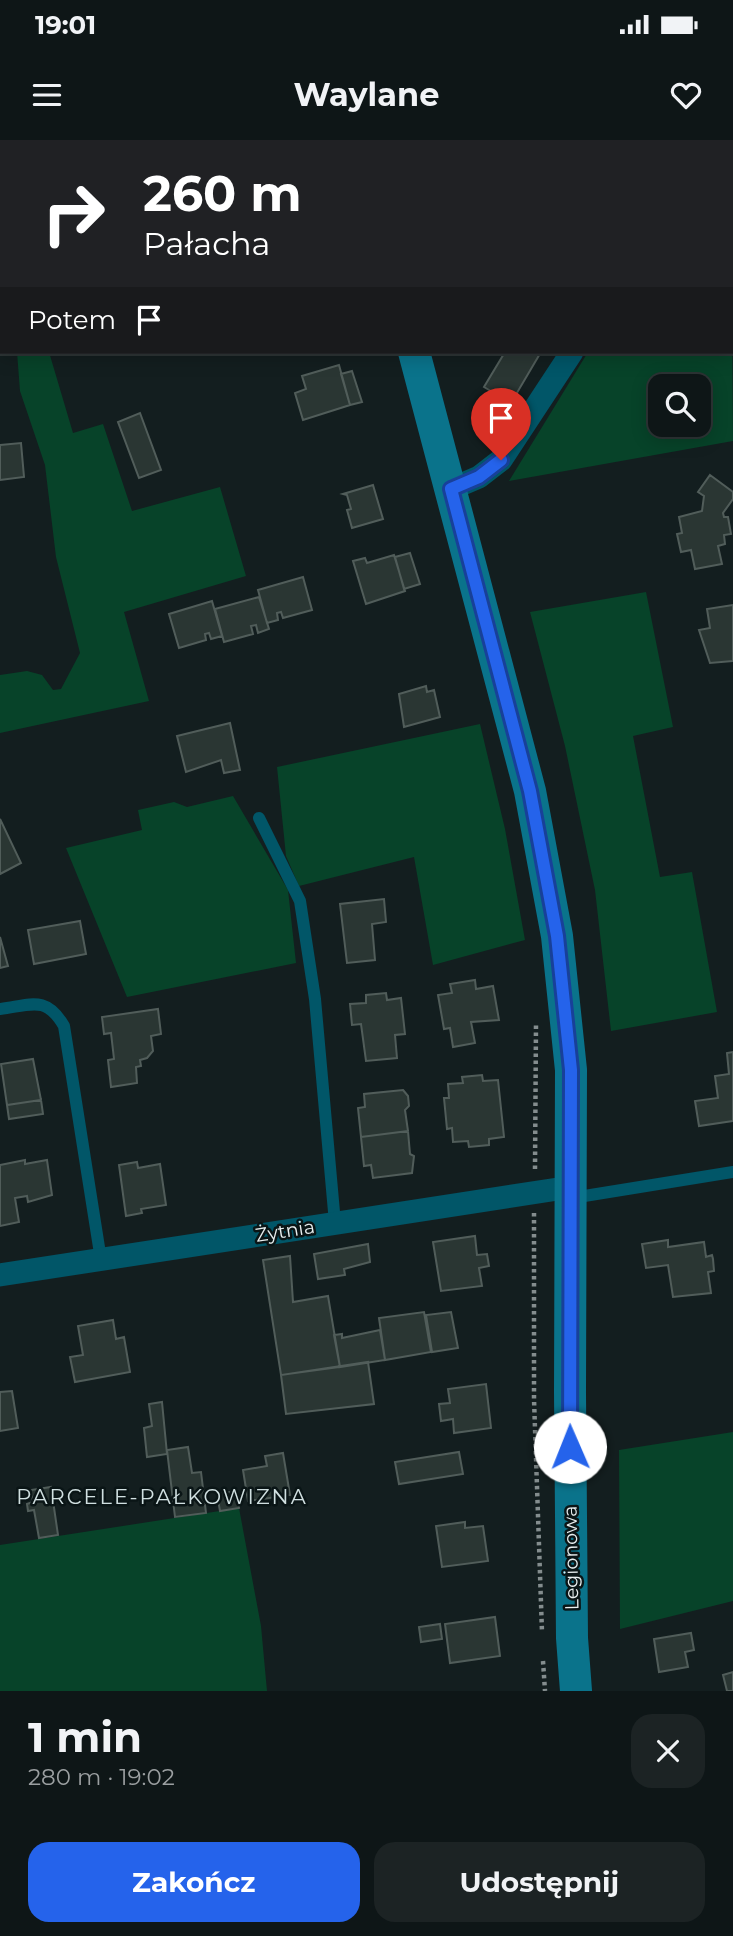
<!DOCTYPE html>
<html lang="pl">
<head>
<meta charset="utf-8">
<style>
  :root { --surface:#0e1617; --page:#1c2324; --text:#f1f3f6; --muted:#9b9fa1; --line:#2e3536; --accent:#2563eb }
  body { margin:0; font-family:Montserrat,sans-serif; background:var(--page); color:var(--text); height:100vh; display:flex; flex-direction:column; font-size:26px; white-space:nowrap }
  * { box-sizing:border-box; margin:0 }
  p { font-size:23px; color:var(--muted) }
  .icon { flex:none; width:38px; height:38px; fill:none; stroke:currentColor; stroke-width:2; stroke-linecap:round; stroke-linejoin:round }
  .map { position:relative; height:1551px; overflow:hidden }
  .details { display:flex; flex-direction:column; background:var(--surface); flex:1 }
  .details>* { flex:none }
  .banner { position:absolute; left:0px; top:0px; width:733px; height:214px; box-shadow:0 4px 18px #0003,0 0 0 2px var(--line); background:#202124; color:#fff; overflow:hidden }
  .buttons { position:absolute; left:648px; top:234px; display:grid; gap:14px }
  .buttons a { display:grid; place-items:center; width:63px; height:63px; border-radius:14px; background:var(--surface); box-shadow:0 4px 18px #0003,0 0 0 2px var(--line); font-size:35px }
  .pin { position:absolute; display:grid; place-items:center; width:60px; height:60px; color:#fff; margin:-72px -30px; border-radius:50% 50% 50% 0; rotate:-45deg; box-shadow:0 0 7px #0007 }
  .pin .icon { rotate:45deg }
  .me { position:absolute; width:77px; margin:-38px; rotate:359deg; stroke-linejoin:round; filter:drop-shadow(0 0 5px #0008) }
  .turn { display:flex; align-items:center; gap:24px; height:147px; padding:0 28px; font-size:32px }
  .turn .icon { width:91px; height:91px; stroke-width:2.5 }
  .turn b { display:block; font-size:49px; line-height:60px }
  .then { display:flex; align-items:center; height:66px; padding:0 28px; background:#0003; gap:14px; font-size:26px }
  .round { display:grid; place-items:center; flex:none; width:74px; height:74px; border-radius:21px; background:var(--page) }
  .head { display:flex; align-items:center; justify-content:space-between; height:119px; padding:0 28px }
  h1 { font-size:42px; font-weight:700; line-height:52px }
  .primary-button { display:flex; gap:14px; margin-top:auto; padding:14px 28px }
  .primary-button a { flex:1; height:80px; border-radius:21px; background:var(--accent); color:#fff; font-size:28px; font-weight:700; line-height:80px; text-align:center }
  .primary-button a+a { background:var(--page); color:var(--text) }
  .status { display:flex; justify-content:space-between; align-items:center; height:49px; padding:0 35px; background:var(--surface); direction:ltr }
  .status svg { height:19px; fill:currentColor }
  header { display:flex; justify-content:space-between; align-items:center; height:91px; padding:0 28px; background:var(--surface); font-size:32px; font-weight:700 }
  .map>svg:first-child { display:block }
  .green { fill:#074329; fill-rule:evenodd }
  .building { fill:#2a3633; stroke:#515d5a; stroke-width:2 }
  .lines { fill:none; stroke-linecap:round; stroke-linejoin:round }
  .path { stroke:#848d8e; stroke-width:4.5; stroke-dasharray:3.5 3.5; stroke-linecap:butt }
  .service { stroke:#015668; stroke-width:12 }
  .minor { stroke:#015668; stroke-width:23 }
  .secondary { stroke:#0a738b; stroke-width:32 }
  .route-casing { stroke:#184099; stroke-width:18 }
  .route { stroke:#2563eb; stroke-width:12 }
  .labels { text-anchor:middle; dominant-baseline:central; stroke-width:5; stroke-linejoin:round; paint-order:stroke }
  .street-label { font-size:19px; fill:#e8eff0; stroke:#0a1516 }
  .neighbourhood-label { font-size:21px; letter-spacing:2px; fill:#d1e0e1; stroke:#0a1516 }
</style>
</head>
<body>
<div class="status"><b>19:01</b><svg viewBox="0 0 49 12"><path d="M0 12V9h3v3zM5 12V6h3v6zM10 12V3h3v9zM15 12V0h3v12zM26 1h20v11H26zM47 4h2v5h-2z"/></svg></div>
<header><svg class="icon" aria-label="menu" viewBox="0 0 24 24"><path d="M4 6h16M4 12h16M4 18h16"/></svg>Waylane<svg class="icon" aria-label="heart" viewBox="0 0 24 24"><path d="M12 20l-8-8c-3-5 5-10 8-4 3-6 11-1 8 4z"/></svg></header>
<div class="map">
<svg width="733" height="1551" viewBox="0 0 733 1551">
  <rect width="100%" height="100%" fill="#131e1f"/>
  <!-- green -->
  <path class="green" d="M732 157 733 301 509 341 588 212H732ZM660 247H698V285H660Z
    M17 212H49L73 293 103 284 132 371 220 347 246 436 124 472 149 561 0 593V535L27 531 42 535 53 550 61 549 80 513 56 417 45 325 20 251Z
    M646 452 673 587 633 596 660 737 692 732 717 872 611 891 595 750 565 606 530 472Z
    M480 584 505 689 525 800 433 825 414 717 299 746 286 716 277 627Z
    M233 656 288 750 296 823 127 857 66 708 142 690 138 670 174 662 187 667Z
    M733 1292V1461L620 1489 619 1310Z
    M239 1368 261 1486 267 1551H0V1405Z"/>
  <!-- building -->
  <path class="building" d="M505 212H541L511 263 484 247Z
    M339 225 350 265 303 280 295 253 306 249 302 236Z
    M352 231 362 262 350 265 341 234Z
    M140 273 161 330 139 338 118 282Z
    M21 303 24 337 0 340V305Z
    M710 335 733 352V359L723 373 724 377H728L731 394 724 395 725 404 718 406 722 424 695 429 691 410 681 412 677 394 682 393 679 377 702 371 704 356 698 352Z
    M373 345 383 379 352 388 347 370 351 369 347 355 343 354Z
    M410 413 420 444 404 449 395 417Z
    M394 415 405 451 366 464 353 421 365 418 367 423Z
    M303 437 312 470 283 478 281 472 277 473 278 480 267 483 258 450Z
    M259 457 269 489 258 493 256 485 251 486 253 494 224 502 215 469Z
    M212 461 222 496 211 499 209 493 205 494 206 500 179 508 169 474Z
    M733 465V521L710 523 699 490 710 488 707 469Z
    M426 546 427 552 434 550 440 577 404 587 399 554Z
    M230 583 240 630 224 633 221 620 186 632 177 596Z
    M0 679 21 723 0 734Z
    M384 759 386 782 372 784 375 820 347 823 340 764Z
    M80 781 86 814 34 824 28 790Z
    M0 797 8 826 0 828Z
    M475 840 476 849 493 846 499 880 471 882 475 903 453 907 450 888 444 889 438 855 452 853 450 844Z
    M386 853 387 860 401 858 405 894 395 895 397 918 366 921 361 884 352 885 350 864 366 863V855Z
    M158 869 161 894 151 896 153 911 147 918 140 920 141 926 136 927 137 943 111 947 108 920 114 919 111 893 104 894 102 877Z
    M733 912V981L699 986 695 961 718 958 715 936 729 934 727 913Z
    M33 919 41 960 7 965 1 924Z
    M482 935 483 941 498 940 504 997 489 999V1005L469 1007 468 1001 453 1002 452 988 447 989 444 958H449L448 944 463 943 462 937Z
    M403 950 408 956 409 966 405 970 408 991 361 997 358 968 365 967 364 954Z
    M41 960 43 974 9 979 7 965Z
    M408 991 410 1014 414 1016 412 1033 373 1038 371 1025 364 1026 361 997Z
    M25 1020V1024L47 1020 52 1055 28 1062 27 1056 15 1058 19 1082 0 1086V1025Z
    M137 1022 138 1028 160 1024 166 1065 141 1069 142 1073 126 1076 119 1025Z
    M475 1096 477 1115 487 1114 489 1126 479 1128 482 1146 441 1151 433 1102Z
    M668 1100V1107L704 1102 706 1117 712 1115 713 1119 714 1131 708 1132 711 1153 673 1157 668 1125 646 1128 642 1104Z
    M368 1104 370 1122 344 1129 345 1135 318 1139 314 1114Z
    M290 1116 293 1162 328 1156 340 1227 281 1235 263 1120Z
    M424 1172 431 1212 385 1220 379 1178Z
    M451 1172 458 1208 432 1212 426 1175Z
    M113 1180 116 1199 124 1197 130 1232 75 1242 70 1217 83 1215 78 1186Z
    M380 1190 385 1220 340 1227 334 1195 342 1194V1198Z
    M368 1222 374 1264 286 1274 281 1235Z
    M486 1244 491 1288 454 1293 453 1279 441 1281 439 1264 450 1263 448 1249Z
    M12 1251 18 1288 0 1291V1252Z
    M162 1262 167 1314 147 1317 144 1288 152 1286 149 1264Z
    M188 1307 192 1333 201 1332 206 1373 175 1377 167 1310Z
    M459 1312 463 1334 399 1344 395 1322Z
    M283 1313 290 1355 248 1361 243 1330 267 1326 265 1316Z
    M51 1347 58 1395 39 1398 34 1370 28 1371 27 1364 33 1362 31 1350Z
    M237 1351 239 1368 220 1371 217 1354Z
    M465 1382V1388L483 1386 488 1421 442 1427 436 1386Z
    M495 1477 500 1516 450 1523 445 1484Z
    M440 1484 442 1499 421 1502 419 1487Z
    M691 1493 694 1510 685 1512 688 1527 659 1532 654 1499Z
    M733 1532V1551H727L723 1535Z"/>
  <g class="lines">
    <!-- path -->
    <path class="path" d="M719 2 722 0
      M535 1029 536 884
      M534 1073V1259L542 1492
      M543 1521 545 1551"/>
    <!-- service -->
    <path class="service" d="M259 678 300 761 315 859 335 1083
      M0 869C31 865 46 855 64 886L101 1120
      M572 1058 733 1032"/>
    <!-- minor -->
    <path class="minor" d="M149 2 159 0
      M0 27 2 26
      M451 349 479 337 501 320 572 212
      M0 1135 571 1047"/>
    <!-- secondary -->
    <path class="secondary" d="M353 0V2
      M414 212 530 651 557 796 571 930 570 1253 572 1498 576 1551"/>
  </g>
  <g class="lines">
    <defs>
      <path id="route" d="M501 320 479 337 451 349 530 651 557 796 571 930 570 1307"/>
    </defs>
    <!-- route casing -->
    <use href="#route" class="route-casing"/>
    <!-- route -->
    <use href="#route" class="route"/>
  </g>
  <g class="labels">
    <!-- street labels -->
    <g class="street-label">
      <text transform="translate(285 1091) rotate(-9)">Żytnia</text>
      <text transform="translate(571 1418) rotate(-91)">Legionowa</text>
    </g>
    <!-- neighbourhood labels -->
    <g class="neighbourhood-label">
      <text x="162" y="1356">PARCELE-PAŁKOWIZNA</text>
    </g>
  </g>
</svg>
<div class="buttons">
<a><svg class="icon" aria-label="search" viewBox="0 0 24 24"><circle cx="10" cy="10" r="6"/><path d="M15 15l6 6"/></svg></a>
</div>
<div class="pin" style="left:501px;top:320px;background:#d93025"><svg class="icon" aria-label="arrive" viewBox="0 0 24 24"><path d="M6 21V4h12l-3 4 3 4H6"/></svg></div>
<svg class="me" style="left:570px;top:1307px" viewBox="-20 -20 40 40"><circle r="19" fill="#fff"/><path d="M0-13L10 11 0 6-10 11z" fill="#2563eb"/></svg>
<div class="banner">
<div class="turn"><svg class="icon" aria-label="right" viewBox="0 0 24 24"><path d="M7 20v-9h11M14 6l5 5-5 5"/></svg><div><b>260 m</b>Pałacha</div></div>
<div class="then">Potem<svg class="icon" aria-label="arrive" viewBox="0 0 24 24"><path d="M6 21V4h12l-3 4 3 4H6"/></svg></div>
</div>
</div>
<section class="details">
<div class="head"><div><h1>1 min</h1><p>280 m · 19:02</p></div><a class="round"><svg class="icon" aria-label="close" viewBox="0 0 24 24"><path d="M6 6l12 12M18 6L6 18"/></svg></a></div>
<div class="primary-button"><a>Zakończ</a><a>Udostępnij</a></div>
</section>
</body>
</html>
